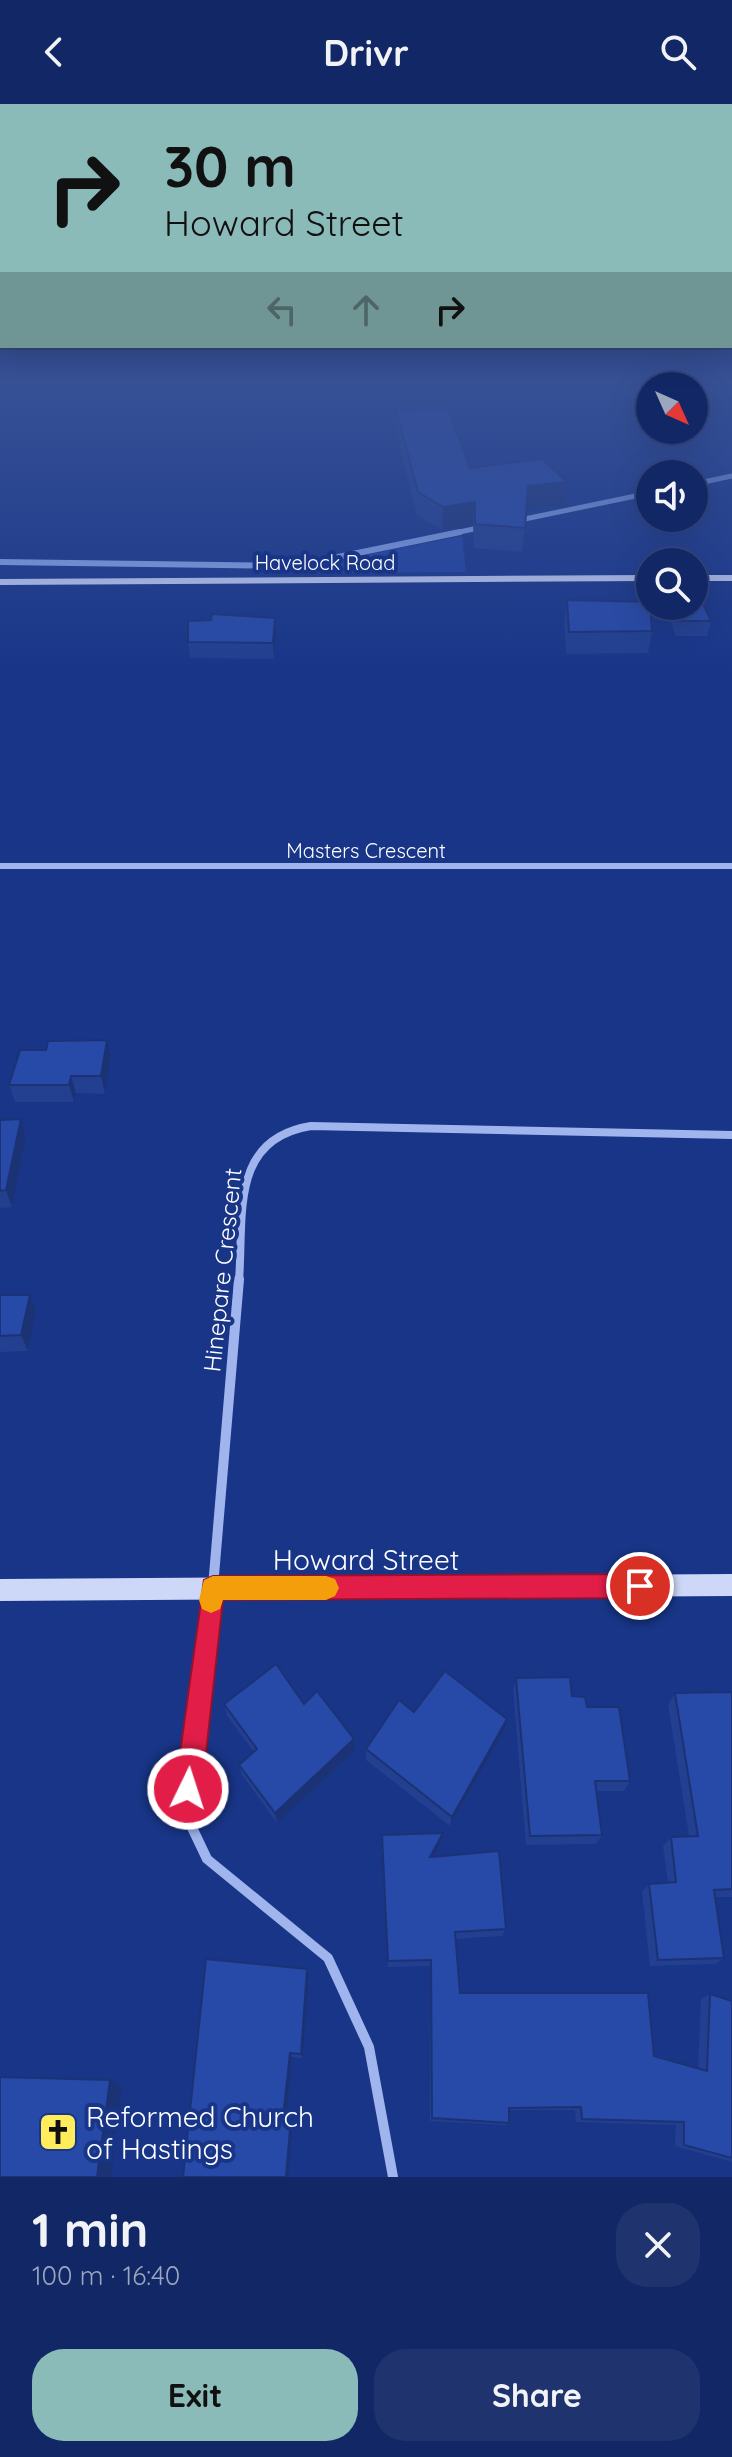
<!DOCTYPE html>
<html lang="en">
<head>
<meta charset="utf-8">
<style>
  :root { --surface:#122866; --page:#1f346f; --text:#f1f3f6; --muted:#9ca6bf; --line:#31447a; --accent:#8bbbb9 }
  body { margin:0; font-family:Quicksand,sans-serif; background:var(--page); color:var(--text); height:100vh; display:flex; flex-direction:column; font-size:30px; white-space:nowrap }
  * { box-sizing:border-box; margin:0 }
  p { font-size:26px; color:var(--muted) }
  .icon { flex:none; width:44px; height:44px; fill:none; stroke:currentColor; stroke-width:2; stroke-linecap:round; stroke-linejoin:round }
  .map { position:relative; height:2073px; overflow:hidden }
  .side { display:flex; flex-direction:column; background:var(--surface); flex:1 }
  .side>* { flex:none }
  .top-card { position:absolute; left:0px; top:0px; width:732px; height:244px; box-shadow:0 8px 32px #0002,0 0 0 2px var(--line); background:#8bbbb9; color:#111; overflow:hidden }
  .needle { width:52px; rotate:135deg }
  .tools { position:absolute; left:636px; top:268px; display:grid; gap:16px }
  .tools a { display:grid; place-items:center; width:72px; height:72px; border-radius:50%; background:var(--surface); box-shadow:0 8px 32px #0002,0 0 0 2px var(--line); font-size:40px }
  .pin { position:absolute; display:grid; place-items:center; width:68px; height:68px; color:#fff; margin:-34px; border:4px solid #fff; border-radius:50%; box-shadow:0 2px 8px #0007 }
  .me { position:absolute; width:88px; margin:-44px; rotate:4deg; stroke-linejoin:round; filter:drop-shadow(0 0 6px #0008) }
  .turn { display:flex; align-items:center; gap:28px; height:168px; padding:0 32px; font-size:36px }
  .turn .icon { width:104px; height:104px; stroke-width:2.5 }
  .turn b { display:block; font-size:56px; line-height:68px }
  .lanes { display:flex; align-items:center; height:76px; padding:0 32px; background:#0003; justify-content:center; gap:40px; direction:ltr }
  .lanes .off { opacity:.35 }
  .round { display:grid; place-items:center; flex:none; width:84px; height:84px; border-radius:32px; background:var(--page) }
  .headline { display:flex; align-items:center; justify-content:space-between; height:136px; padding:0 32px }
  h1 { font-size:48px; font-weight:800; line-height:60px }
  .cta { display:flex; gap:16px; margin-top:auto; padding:16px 32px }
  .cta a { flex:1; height:92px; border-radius:32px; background:var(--accent); color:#111; font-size:32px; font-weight:800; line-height:92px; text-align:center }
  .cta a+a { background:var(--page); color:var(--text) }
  header { display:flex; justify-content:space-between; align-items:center; height:104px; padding:0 32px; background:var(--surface); font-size:36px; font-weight:800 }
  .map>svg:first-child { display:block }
  .green { fill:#2143a1 }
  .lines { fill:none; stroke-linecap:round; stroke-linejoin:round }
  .stream-far1 { stroke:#92adf0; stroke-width:5 }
  .stream { stroke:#92adf0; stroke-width:6 }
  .lane-far1 { stroke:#a0b5ed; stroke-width:7 }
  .lane { stroke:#a0b5ed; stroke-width:10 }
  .street-far2 { stroke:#a0b5ed; stroke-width:6 }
  .street-far1 { stroke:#a0b5ed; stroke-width:8 }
  .street { stroke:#a0b5ed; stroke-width:10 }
  .secondary { fill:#cdd8f9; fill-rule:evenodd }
  .wall { fill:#223f90 }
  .shaded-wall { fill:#1b3375 }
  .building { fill:#2749a7; stroke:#1b3375; stroke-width:2 }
  .route { fill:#e11d48; stroke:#92132f; stroke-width:2 }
  .slow { fill:#f59e0b }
  .labels { text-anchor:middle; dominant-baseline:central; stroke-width:8; stroke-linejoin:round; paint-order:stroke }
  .far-street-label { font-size:20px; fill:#fff; stroke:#183588 }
  .street-label { font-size:24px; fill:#fff; stroke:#183588 }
  .near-street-label { font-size:28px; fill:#fff; stroke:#183588 }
  .near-poi-label { font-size:28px; fill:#fff; stroke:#183588; text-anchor:start }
</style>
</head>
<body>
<header><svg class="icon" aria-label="back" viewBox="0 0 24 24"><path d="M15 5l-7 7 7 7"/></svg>Drivr<svg class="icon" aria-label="search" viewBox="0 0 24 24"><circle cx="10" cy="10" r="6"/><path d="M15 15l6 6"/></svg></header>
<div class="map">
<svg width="732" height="2073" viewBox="0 0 732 2073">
  <rect width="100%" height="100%" fill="#183588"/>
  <!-- green -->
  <path class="green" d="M462 432 466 468 318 469 317 461Z"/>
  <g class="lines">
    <!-- stream-far1 -->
    <path class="stream-far1" d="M694 380 732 372
      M515 417 650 389
      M450 430 483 423"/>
    <!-- stream -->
    <path class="stream" d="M0 458 294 462 460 428"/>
    <!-- lane-far1 -->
    <path class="lane-far1" d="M201 1572 212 1488"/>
    <!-- lane -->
    <path class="lane" d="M201 1570 187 1713 207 1755 328 1854 369 1943 393 2073"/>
    <!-- street-far2 -->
    <path class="street-far2" d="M0 762H732"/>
    <!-- street-far1 -->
    <path class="street-far1" d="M239 1177C244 1112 229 1035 311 1022L732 1031"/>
    <!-- street -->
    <path class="street" d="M213 1483 239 1175"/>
    <!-- secondary -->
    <path class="secondary" d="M650 471V477L0 481V475Z
      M694 471H732V477H694Z
      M732 1470V1492L0 1497V1475Z"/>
  </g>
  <!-- wall -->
  <path class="wall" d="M396 306 470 364 564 401 526 405 522 448 474 444 473 421 442 426 417 411 396 327Z
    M567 496 652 527 648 549 566 550 564 517Z
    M668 502H694L711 517 707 532H676L667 508Z
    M276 530 274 555 190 554 188 538Z
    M111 953 105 990 76 989 74 998H15L9 981Z
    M21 1015 26 1033 12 1103 0 1104V1016Z
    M0 1191H30L36 1207 28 1247 0 1248Z
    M516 1574 572 1592 587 1603 630 1677 624 1687H596L602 1731 596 1740 526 1741 513 1586Z
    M732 1588V1793H715L724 1854 715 1860 650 1862 642 1788 649 1780 668 1778 663 1742 671 1733 689 1732 668 1601 675 1589Z
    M224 1600H304L354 1635 355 1646 277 1719 242 1671 239 1661 254 1648 227 1612Z
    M414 1608 504 1627 450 1722 366 1656V1645Z
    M443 1729 441 1738 433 1753 506 1825 502 1832 455 1835 460 1889 698 1964 701 1895 710 1890 732 1897V2058L675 2042 676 2021 576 2018 575 2006H509V2019L505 2021 430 2017V1862L388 1863 382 1731Z
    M307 1865 309 1871 303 1954 292 1953 286 2013 293 2015 183 2073Z"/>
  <!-- shaded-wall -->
  <path class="shaded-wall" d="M567 378 564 401 526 405 528 382Z
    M475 398 473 421 442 426 443 403Z
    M275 514 276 530 274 555 273 539Z
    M107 936 111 953 105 990 101 972Z
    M71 972 76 989 74 998 69 981Z
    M21 1015 26 1033 12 1103 6 1086Z
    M30 1191 36 1207 28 1247 21 1231Z
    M507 1615 504 1627 450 1722 452 1713Z
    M354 1635 355 1646 277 1719 275 1709Z
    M443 1729 441 1738 428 1762 430 1753Z
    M307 1865 309 1871 303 1954 301 1950Z
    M290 1949 292 1953 286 2016 283 2013Z
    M110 1976 122 1982 111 2073H97Z
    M291 2013 293 2015 288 2073H286Z"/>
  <!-- building -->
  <path class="building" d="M448 305 470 364 542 355 567 378 528 382 525 424 475 420V398L443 403 418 388 396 306Z
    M699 491 711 517H679L673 502H694V492Z
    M567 496 650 498 652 527 569 528Z
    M212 510 275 514 273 539 188 538V517L211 516Z
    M107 936 101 972H71L69 981H9L20 946H46L48 937Z
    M21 1015 6 1086 0 1087V1016Z
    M0 1191H30L21 1231 0 1232Z
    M276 1560 304 1600 317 1587 354 1635 275 1709 239 1661 257 1645 224 1600Z
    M445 1567 507 1615 452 1713 366 1645 399 1596 414 1608Z
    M570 1573 572 1592 585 1593 587 1603H619L630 1677H595L602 1731 530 1732 516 1574Z
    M732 1588V1785L714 1786 724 1854 658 1856 649 1780 676 1778 671 1733 698 1732 675 1589Z
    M443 1729 430 1753 499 1747 506 1825 455 1828 460 1889H648L654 1952 707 1967 710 1890 732 1897V2054L684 2041V2018L582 2015 581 2003 509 2004V2019L432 2014 431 1856 388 1857 382 1731Z
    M206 1855 307 1865 301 1950 290 1949 283 2013H291L286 2073H183Z
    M0 1973 110 1976 97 2073H0Z"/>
  <!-- sky -->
  <linearGradient id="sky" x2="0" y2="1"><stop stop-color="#0d1d4b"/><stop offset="0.49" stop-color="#375196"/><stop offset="1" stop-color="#375196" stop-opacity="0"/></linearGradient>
  <rect width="732" height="568" fill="url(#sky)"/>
  <!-- route -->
  <path class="route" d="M640 1470 649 1473 653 1482 649 1490 640 1494 223 1496 202 1685 198 1694 188 1698 179 1694 175 1685 204 1476 213 1472Z"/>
  <!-- slow -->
  <path class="slow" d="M213 1472H326L335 1475 339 1484 335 1492 326 1496H223L220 1505 211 1509 202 1505 199 1496 204 1476Z"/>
  <!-- icons -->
  <defs>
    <symbol id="church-square" viewBox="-11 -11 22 22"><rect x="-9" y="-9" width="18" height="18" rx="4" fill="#ffed5c" stroke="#183588"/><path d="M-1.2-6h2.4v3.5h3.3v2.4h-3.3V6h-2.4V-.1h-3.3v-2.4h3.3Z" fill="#111"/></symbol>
  </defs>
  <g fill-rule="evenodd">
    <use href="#church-square" x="36" y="2006" width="44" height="44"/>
  </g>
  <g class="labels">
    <!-- far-street labels -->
    <g class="far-street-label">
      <text x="325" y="458">Havelock Road</text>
      <text x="366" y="746">Masters Crescent</text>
    </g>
    <!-- street labels -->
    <g class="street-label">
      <text transform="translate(222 1166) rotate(-84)">Hinepare Crescent</text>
    </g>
    <!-- near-street labels -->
    <g class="near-street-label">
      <text x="366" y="1455">Howard Street</text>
    </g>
    <!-- near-poi labels -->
    <g class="near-poi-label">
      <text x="86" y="2012">Reformed Church<tspan x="86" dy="32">of Hastings</tspan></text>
    </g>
  </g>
</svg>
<div class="tools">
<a><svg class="needle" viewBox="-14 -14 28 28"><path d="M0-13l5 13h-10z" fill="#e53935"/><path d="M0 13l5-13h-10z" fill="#9ca6bf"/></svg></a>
<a><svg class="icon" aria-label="sound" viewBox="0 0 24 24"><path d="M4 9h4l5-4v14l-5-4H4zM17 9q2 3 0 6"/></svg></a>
<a><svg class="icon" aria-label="search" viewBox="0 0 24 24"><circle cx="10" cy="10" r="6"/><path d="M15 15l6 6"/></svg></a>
</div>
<div class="pin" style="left:640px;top:1482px;background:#d93025"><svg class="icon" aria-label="arrive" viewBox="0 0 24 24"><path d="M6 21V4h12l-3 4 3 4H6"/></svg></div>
<svg class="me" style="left:188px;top:1685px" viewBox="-20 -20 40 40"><circle r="17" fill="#e11d48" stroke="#fff" stroke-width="3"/><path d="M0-11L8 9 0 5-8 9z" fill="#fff"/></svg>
<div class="top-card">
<div class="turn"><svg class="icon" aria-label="right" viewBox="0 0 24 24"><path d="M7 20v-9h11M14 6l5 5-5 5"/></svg><div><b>30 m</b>Howard Street</div></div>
<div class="lanes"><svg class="icon off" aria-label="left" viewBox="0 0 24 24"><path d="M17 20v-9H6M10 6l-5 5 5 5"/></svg><svg class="icon off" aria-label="ahead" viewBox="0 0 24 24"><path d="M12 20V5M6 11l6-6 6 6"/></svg><svg class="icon" aria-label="right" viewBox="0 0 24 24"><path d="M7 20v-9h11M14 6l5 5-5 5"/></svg></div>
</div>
</div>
<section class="side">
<div class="headline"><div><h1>1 min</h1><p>100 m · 16:40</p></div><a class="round"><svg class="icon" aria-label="close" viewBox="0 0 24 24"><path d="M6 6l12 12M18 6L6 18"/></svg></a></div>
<div class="cta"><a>Exit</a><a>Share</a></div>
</section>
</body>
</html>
